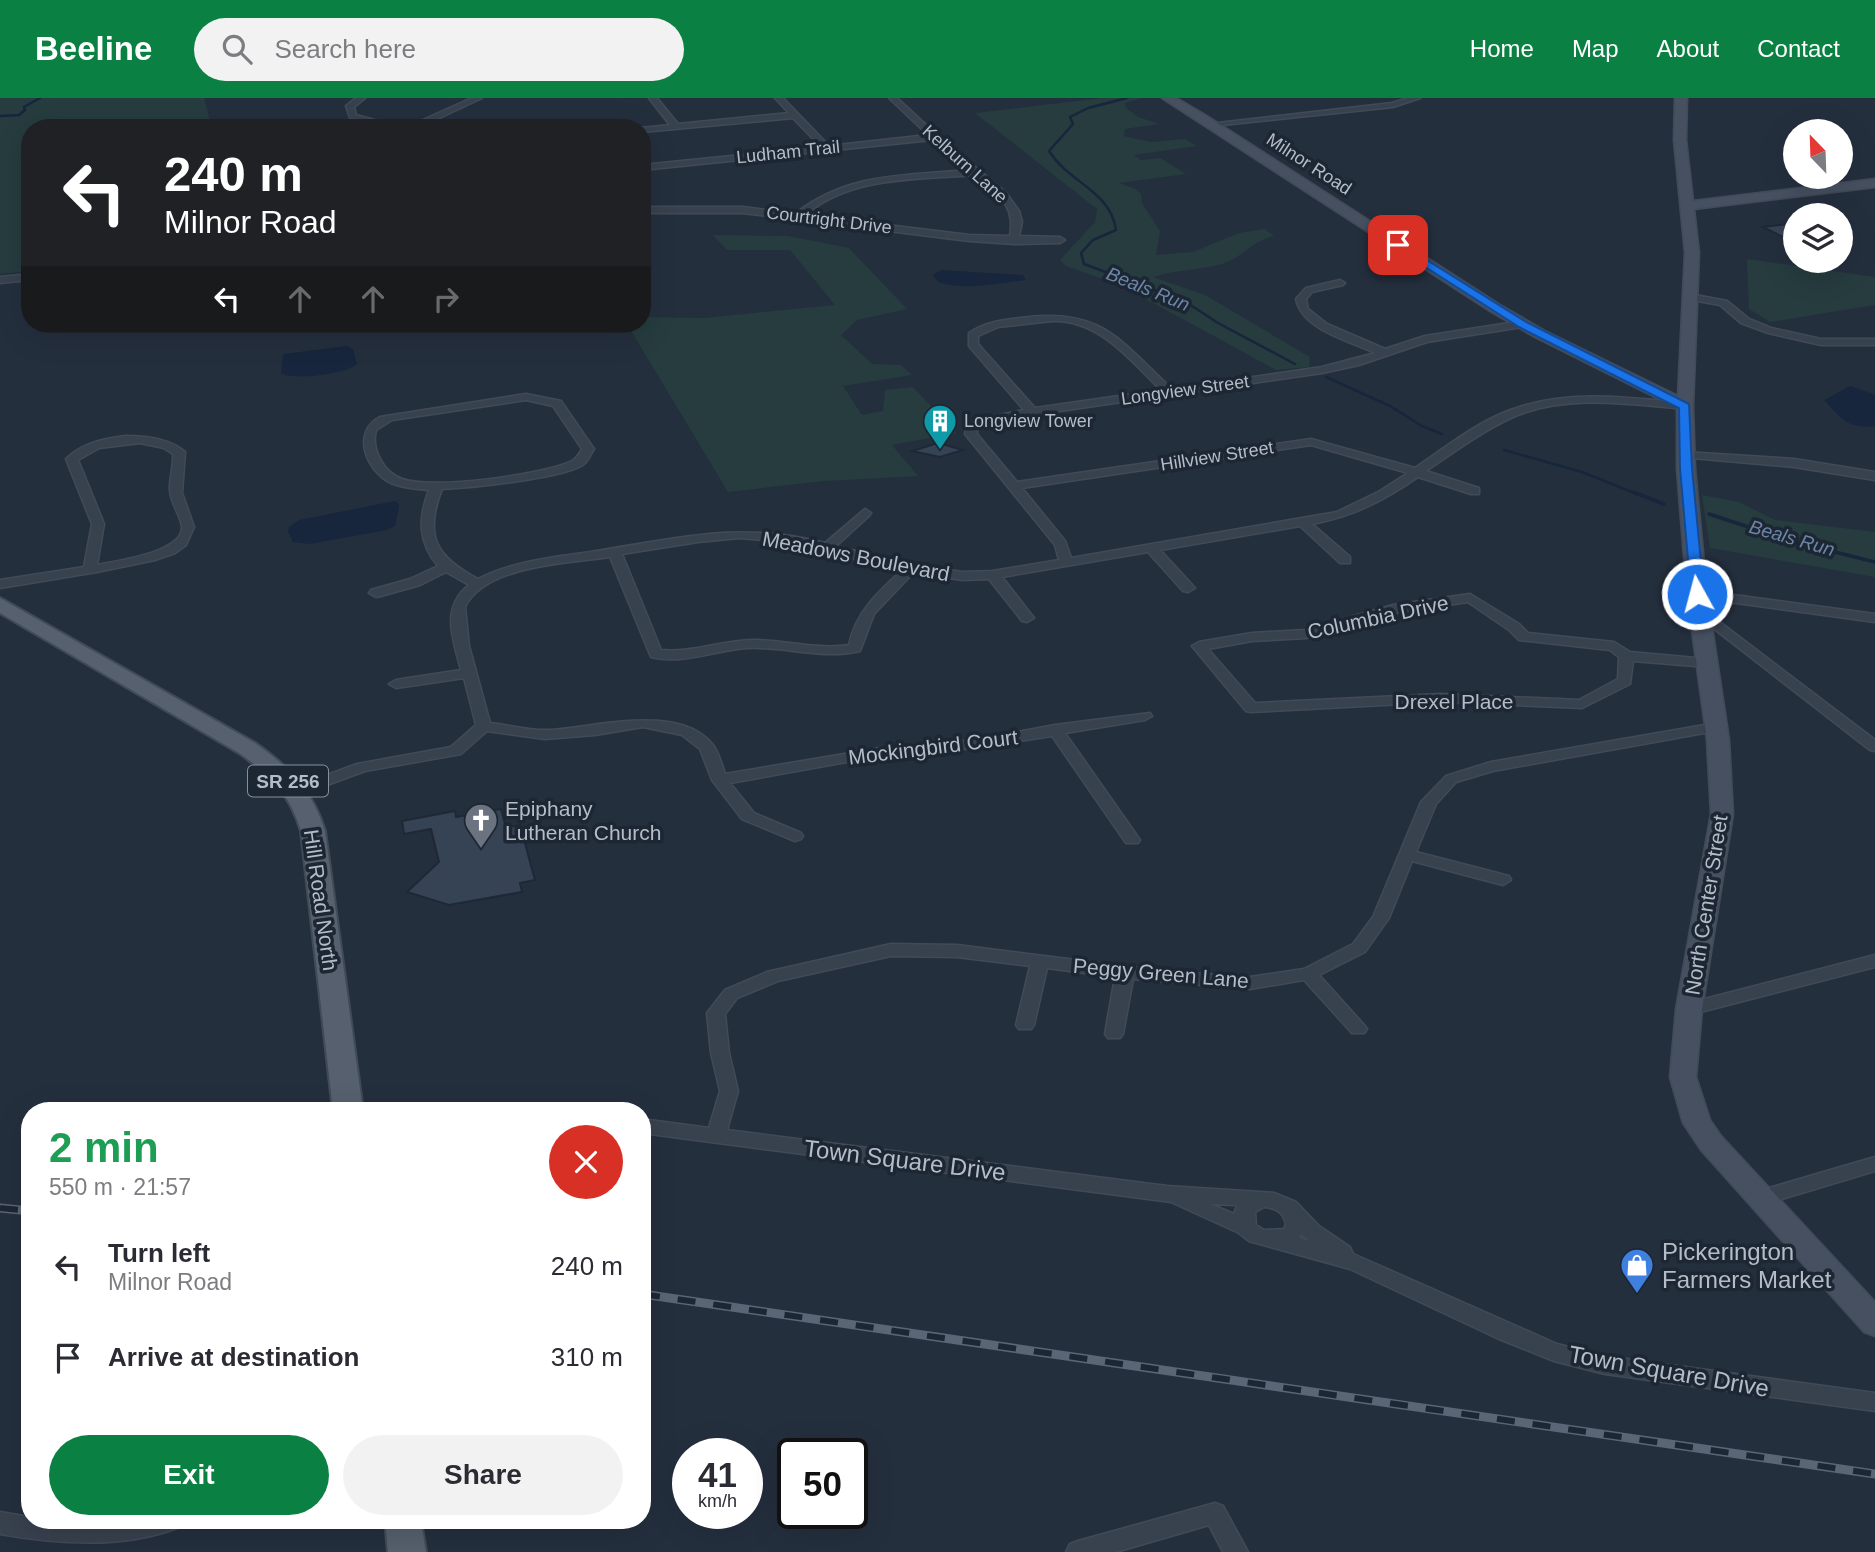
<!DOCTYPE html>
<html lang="en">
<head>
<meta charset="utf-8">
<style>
  :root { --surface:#fff; --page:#f2f2f3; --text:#2b2b33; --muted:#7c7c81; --accent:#0b8043 }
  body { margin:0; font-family:Helvetica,sans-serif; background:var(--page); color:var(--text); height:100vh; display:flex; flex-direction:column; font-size:26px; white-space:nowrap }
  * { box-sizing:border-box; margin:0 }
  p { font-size:23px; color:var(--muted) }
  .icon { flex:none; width:38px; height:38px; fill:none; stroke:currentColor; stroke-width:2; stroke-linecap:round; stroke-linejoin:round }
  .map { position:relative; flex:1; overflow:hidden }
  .drawer { position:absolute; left:21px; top:1004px; width:630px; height:427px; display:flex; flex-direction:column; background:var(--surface); border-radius:28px; box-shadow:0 7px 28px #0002 }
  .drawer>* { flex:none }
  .top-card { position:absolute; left:21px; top:21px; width:630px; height:214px; border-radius:28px; box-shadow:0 7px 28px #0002; background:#202124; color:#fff; overflow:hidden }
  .needle { width:46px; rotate:337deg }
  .tools { position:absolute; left:1783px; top:21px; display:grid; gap:14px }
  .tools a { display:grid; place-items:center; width:70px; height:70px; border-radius:50%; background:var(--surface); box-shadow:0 7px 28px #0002; font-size:35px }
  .speed { position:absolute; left:672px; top:1340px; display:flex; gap:14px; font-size:35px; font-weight:700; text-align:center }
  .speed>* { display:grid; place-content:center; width:91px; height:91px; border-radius:50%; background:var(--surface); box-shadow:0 7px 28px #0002; line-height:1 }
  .speed small { font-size:18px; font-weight:400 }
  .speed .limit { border:4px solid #111; border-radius:10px; background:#fff; color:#111 }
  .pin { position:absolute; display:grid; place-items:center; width:60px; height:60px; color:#fff; margin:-30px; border-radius:14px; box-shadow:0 4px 10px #0006 }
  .me { position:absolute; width:77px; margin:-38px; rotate:353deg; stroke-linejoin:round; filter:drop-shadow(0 0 5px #0008) }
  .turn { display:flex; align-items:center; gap:24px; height:147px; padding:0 28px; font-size:32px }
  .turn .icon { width:91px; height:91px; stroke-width:2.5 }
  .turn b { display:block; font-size:49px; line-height:60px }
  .lanes { display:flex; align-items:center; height:66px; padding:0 28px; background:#0003; justify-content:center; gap:35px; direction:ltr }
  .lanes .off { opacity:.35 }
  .round { display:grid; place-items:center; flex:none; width:74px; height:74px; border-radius:37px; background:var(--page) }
  .headline { display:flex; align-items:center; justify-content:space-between; height:119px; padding:0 28px }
  h1 { font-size:42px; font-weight:700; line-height:52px; color:#1e9e55 }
  .button { display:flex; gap:14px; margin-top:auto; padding:14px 28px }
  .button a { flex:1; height:80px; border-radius:42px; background:var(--accent); color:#fff; font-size:28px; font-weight:700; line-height:80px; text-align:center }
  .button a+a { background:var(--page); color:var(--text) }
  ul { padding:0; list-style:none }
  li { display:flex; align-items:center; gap:21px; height:91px; padding:0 28px }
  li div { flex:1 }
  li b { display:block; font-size:26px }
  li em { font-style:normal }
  header { display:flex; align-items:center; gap:42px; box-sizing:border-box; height:98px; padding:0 35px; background:var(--accent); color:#fff }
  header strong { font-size:33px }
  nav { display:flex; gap:38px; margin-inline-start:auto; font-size:24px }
  .search { width:490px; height:63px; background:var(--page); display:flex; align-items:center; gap:18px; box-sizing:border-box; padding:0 24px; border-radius:38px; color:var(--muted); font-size:26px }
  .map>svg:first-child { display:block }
  .green { fill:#263c3f }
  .water { fill:#17263c }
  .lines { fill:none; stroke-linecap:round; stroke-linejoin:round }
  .stream-far1 { stroke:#17263c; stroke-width:2.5 }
  .stream { stroke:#17263c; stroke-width:3.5 }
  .building { fill:#364354; stroke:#1f2835; stroke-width:2 }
  .street-casing { stroke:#414a57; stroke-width:3 }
  .secondary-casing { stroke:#414a57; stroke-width:3 }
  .primary-casing { stroke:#414a57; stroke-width:4 }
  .street { fill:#38414e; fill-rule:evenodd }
  .secondary { fill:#465061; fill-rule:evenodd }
  .primary { fill:#56606e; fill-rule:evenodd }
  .rail-casing { stroke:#5a6575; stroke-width:9 }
  .rail { stroke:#1d2633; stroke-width:6; stroke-dasharray:18; stroke-linecap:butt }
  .route { fill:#1a73e8; stroke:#114b97; stroke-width:2 }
  .labels { text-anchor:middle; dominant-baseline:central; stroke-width:7; stroke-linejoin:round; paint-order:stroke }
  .far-street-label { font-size:18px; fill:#b4bcc9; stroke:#1d2633 }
  .far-poi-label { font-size:18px; fill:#b4bcc9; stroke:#1d2633; text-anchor:start }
  .far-water-label { font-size:19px; font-style:italic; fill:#6d86a8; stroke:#1d2633 }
  .shield { fill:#1d2633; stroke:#878f9c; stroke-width:2 }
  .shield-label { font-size:19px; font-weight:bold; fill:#b4bcc9 }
  .street-label { font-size:21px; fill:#b4bcc9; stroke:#1d2633 }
  .poi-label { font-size:21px; fill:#b4bcc9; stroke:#1d2633; text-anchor:start }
  .near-street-label { font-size:24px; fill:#b4bcc9; stroke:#1d2633 }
  .near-poi-label { font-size:24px; fill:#b4bcc9; stroke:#1d2633; text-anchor:start }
</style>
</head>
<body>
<header>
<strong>Beeline</strong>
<div class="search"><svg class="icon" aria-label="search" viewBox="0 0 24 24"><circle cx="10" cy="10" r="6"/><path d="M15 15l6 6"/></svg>Search here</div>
<nav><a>Home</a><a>Map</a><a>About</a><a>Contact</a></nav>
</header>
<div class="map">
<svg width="1875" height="1454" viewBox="0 0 1875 1454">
  <rect width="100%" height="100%" fill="#242f3e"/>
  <!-- green -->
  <path class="green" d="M0 0H204L212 30H30V173L0 176Z
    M1102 0H1141L1125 5 1126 10 1138 19 1159 26 1125 31 1124 38 1151 44 1185 41 1197 48 1134 57 1141 62 1160 60 1186 76 1119 85 1136 91 1141 96 1142 105 1160 133 1156 157 1193 154 1239 135 1265 131 1274 138C1253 142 1242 160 1222 166 1200 172 1174 172 1153 179L1205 197 1310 259 1309 269 1276 272 1120 187 1066 168 1060 162 1095 124 1097 111 975 15Z
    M713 137 788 138 849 150 907 211 857 222 841 237 872 266 901 267 912 277 843 288 862 317 883 313 885 292 913 289 956 335 892 347 918 378 824 383 728 394 627 226H642V219L704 220 835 207 790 152H727Z
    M1747 161 1875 179V207L1770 224 1749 211Z
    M1702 397 1739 404 1775 422 1875 434V479L1710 450Z"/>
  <!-- water -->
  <path class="water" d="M941 172 1023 177 1026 182C997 185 966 193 938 184L933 177Z
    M347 248 353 251 357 266C347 276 292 283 281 275L283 256Z
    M1851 288 1875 297V328C1847 331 1842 321 1824 302 1834 298 1840 292 1851 288Z
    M395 403 399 406C399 414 396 420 395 428L387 432 310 446 293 444 288 434 289 429 299 422Z"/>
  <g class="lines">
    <!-- stream-far1 -->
    <path class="stream-far1" d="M1127 0 1088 10 1070 19 1073 26 1049 53C1070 86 1110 92 1116 132L1093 142 1081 155 1084 166 1186 204 1218 225 1295 266
      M0 18 19 17 25 12 24 9 40 0
      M1326 279 1390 308 1422 328 1442 336
      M1504 352 1582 374 1637 396"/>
    <!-- stream -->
    <path class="stream" d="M1633 394 1664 406
      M1709 416 1791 443 1875 464"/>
  </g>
  <!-- building -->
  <path class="building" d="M1796 125V138L1785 140 1763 129Z
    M938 345 963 352 940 359 912 353Z
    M501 711 506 730 520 727 535 782 520 785 522 794 449 807 407 794 439 764 431 731 404 736 402 723 455 713 456 719Z"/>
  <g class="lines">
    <defs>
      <path id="street" d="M356 0H365L354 9 356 17 374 22 414 26 472 0H482L418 30 373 26 350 20 346 8Z
        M649 0H657L678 26 789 15 775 0H783L829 48 928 37 889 0H897L938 38 1006 95 1019 113 1022 124 1019 138 1060 139 1065 142 1060 145 1014 146 969 143 743 115H642V109H743L795 116C848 74 905 78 968 72L932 42 642 72V67L821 49 793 20 642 34 641 30 670 27ZM974 77C996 96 1016 105 1010 138L969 137 805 117C851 78 916 82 974 77Z
        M1408 0H1420L1393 9 1213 28 1209 26 1392 5Z
        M30 176V182L0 185V179Z
        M1340 182 1345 185 1343 187 1312 194 1306 201 1308 211 1327 226 1385 251 1425 238 1522 223 1527 226 1522 229 1427 244 1359 267 1322 275 1032 317 985 326 977 330V336L1017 384 1311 341 1415 370C1445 350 1474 326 1508 313 1564 291 1626 299 1685 305L1691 308 1685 311C1629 306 1566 296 1513 319 1482 333 1454 354 1426 373L1479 390V396H1471L1418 379C1383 403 1354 418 1312 426L1350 459V465H1340L1300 428 1160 452 1195 490 1188 494 1183 493 1148 454 1002 479 1034 520 1027 524 1022 523 989 481 963 482 913 475 874 516 860 553C822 562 785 548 747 550 715 552 683 567 651 559L610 459C570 465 485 467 465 509L469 548 490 625C509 627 530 633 549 632 595 630 679 604 713 647 719 655 722 667 725 676L880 650 974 642 1055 627 1150 615 1152 618 1145 622 1065 635 1140 742 1138 745H1126L1052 638 974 650 880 658 730 685 754 715 801 735 803 738 801 741 795 743 742 721 712 682 700 651 682 637 643 629 595 637 545 641 487 633 461 656 365 673 297 698 289 693 292 690 357 666 451 649 476 627 464 580 396 590 389 586 396 582 461 572C453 541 440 510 469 487L446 474 420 487 381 498 376 499 369 495 371 492 410 481 438 468C418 444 418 420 429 392 417 391 403 390 391 385 366 373 351 334 380 319L526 296 561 303 594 351C591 355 589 361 585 365 571 380 466 390 442 391 423 439 437 459 478 481 516 462 557 459 597 453 679 440 741 423 825 445L865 411 871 415 869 418 836 448 905 466 963 474 993 473 1059 462 1055 447 965 336 967 327 978 321 1024 312 969 248V235C985 224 1002 222 1020 220 1100 209 1118 240 1172 291L1322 269 1375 255C1350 243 1302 232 1296 201L1306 190ZM1052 223C1099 221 1131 263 1161 292L1035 310 978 246V238L998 229ZM526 302 553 308 582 351C579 356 577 360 572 363 543 377 431 392 402 381 383 374 371 351 376 332L392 322ZM1311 347 1408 375 1380 393 1337 414 1071 460 1065 443 1022 390ZM739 440 788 444 901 473C878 494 855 515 849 547 817 552 786 542 755 542 723 542 693 555 661 552L622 456 698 444Z
        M1690 196 1727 203 1749 221 1771 230 1821 241H1875V247H1821L1768 235 1741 225 1720 207 1687 201V197Z
        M125 338C145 338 169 340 185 354L182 395 194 429 186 447 175 455 155 462 97 474 0 490V482L84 469 92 426 66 361C82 345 103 341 125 338ZM140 345 164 350 173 356C174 368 169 381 170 393 171 406 181 418 182 429 183 455 115 463 97 467L104 426 78 362 99 350Z
        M1685 354 1794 361 1875 374V382L1794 369 1681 359 1679 357Z
        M1697 492 1875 516V524L1692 499V493Z
        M1470 496 1519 526 1528 535 1614 544 1630 554 1707 561 1714 565 1707 569 1633 563 1630 586 1582 610 1441 604 1251 614 1246 613 1192 548 1199 544 1252 535 1305 532 1393 507ZM1468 504 1509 532 1519 542 1610 552 1619 559 1618 581 1579 602 1441 596 1255 605 1208 551 1252 543 1306 540 1394 515Z
        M1700 509 1875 642V653L1870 652 1695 516 1693 513Z
        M1716 625 1723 629 1721 632 1493 673 1456 684 1436 706 1416 754 1509 778 1511 782 1503 787 1412 763 1389 820 1365 854 1319 877 1364 927 1367 931 1364 935H1352L1304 882 1250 891 1133 881 1123 936 1120 940H1108L1105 936 1115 879 1047 870 1034 927 1031 931H1019L1016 927 1030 868 957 859 891 858 778 883 737 900 725 916 729 955 738 993 727 1032 1167 1088 1274 1095 1296 1104 1319 1128 1350 1149 1353 1156 1557 1246 1605 1258 1875 1295V1313L1605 1276 1554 1263 1499 1241 1350 1171 1249 1143 1239 1135 1171 1104 642 1035V1021L709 1030 720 993 711 955 707 915 725 892 767 874 891 846 957 847 1172 874 1250 879 1304 871 1353 846 1373 819 1421 704 1446 678 1491 664ZM1210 1106 1237 1107 1234 1116ZM1264 1109C1276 1110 1283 1114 1286 1126L1284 1131 1264 1132 1256 1127 1255 1114ZM1301 1136 1310 1143 1299 1140Z
        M1875 857V869L1689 917 1683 915 1680 911 1683 907 1689 905Z
        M464 1006 482 1008 484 1013H455L457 1008Z
        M1875 1059V1073L1759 1108 1752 1105 1749 1100 1752 1095Z
        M1215 1405 1223 1408 1248 1454H1223L1209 1427 1116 1454H1066L1070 1446 1078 1443Z
        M0 1414 30 1419V1423H181L177 1430C123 1451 56 1446 0 1436Z"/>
      <path id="secondary" d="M1162 0H1176L1205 17 1500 207 1545 233 1678 298 1685 155 1674 42 1675 0H1687L1686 42 1693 103 1875 81V89L1694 111 1699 155 1693 308 1695 371 1707 496 1729 642 1733 716 1702 911 1696 979 1710 1022 1721 1038 1875 1204V1238L1864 1234 1701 1052 1683 1025 1670 979 1676 911 1711 716 1707 642 1687 496 1677 371V310L1535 239 1490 213Z"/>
      <path id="primary" d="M0 500 255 645C289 669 313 693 325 733L363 1013H333L301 733C289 694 271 678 239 655L0 515Z
        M385 1423H421L426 1454H388Z"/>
    </defs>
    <!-- street casing -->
    <use href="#street" class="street-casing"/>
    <!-- secondary casing -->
    <use href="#secondary" class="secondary-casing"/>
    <!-- primary casing -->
    <use href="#primary" class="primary-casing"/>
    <!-- street -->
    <use href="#street" class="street"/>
    <!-- secondary -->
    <use href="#secondary" class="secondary"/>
    <!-- primary -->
    <use href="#primary" class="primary"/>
    <defs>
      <path id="rail" d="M0 1110 30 1113
        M642 1196 1875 1376"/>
    </defs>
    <!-- rail casing -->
    <use href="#rail" class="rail-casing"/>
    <!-- rail -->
    <use href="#rail" class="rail"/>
  </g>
  <!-- route -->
  <path class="route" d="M1398 144 1526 224 1689 306 1692 370 1704 496 1702 498 1697 500 1691 496 1680 370 1679 310 1519 229 1394 149 1393 147Z"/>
  <!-- icons -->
  <defs>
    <symbol id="building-pin" viewBox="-11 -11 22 30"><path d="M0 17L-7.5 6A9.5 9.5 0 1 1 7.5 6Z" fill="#0f9aa8" stroke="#1d2633"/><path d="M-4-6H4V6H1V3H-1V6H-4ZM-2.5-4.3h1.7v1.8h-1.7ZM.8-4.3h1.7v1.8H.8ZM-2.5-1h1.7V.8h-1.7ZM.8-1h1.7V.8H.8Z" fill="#fff"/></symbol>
    <symbol id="church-pin" viewBox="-11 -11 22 30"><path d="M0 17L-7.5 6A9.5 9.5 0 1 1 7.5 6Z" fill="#6b7280" stroke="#1d2633"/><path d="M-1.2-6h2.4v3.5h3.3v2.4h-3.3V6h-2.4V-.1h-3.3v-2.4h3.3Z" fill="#fff"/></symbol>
    <symbol id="shop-pin" viewBox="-11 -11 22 30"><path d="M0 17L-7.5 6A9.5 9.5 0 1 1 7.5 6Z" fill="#3f7fe0" stroke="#1d2633"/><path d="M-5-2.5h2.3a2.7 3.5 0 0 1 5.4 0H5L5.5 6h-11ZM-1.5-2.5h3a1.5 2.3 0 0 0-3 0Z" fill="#fff"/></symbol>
  </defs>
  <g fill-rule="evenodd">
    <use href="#building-pin" x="921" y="304" width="38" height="52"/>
    <use href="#church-pin" x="462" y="703" width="38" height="52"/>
    <use href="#shop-pin" x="1618" y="1148" width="38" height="52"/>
  </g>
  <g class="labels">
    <!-- far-street labels -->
    <g class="far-street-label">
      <text transform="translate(788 54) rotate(-6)">Ludham Trail</text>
      <text transform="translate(965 66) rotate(42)">Kelburn Lane</text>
      <text transform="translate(1309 66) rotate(33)">Milnor Road</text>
      <text transform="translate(829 122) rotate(7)">Courtright Drive</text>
      <text transform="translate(1185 292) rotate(-8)">Longview Street</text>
      <text transform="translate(1217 358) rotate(-9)">Hillview Street</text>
    </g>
    <!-- far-poi labels -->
    <g class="far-poi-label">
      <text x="964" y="323">Longview Tower</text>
    </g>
    <!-- far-water labels -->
    <g class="far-water-label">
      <text transform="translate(1148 191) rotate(22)">Beals Run</text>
      <text transform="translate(1792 440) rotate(16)">Beals Run</text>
    </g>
    <!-- shield labels -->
    <rect class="shield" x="248" y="667.5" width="80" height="31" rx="5"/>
    <g class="shield-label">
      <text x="288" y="683">SR 256</text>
    </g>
    <!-- street labels -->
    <g class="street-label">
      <text transform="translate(856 458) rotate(11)">Meadows Boulevard</text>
      <text transform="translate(1378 519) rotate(-12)">Columbia Drive</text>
      <text x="1454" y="603">Drexel Place</text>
      <text transform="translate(933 649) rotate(-7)">Mockingbird Court</text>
      <text transform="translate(321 802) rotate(82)">Hill Road North</text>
      <text transform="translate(1706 807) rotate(-81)">North Center Street</text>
      <text transform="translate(1161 875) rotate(5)">Peggy Green Lane</text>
    </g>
    <!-- poi labels -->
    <g class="poi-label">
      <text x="505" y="710">Epiphany<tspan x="505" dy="24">Lutheran Church</tspan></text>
    </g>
    <!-- near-street labels -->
    <g class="near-street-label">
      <text transform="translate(905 1062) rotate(7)">Town Square Drive</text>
      <text transform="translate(1669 1273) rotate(10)">Town Square Drive</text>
    </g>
    <!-- near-poi labels -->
    <g class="near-poi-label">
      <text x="1662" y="1153">Pickerington<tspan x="1662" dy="28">Farmers Market</tspan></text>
    </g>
  </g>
</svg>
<div class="tools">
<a><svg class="needle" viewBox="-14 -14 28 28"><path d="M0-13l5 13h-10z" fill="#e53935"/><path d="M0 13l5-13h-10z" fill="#7c7c81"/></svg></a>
<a><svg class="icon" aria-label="layers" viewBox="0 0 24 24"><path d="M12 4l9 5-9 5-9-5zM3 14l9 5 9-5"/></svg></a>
</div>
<div class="speed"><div>41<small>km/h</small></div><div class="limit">50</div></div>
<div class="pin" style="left:1398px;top:147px;background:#d93025"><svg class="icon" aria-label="arrive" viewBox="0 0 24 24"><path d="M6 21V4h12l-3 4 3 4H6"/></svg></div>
<svg class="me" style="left:1697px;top:496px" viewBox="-20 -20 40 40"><circle r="17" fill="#1a73e8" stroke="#fff" stroke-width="3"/><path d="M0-11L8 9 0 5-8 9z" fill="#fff"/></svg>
<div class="top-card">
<div class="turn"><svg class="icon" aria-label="left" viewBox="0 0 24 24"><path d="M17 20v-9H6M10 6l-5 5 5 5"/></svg><div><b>240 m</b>Milnor Road</div></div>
<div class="lanes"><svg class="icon" aria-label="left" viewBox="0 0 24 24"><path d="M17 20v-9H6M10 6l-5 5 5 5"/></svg><svg class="icon off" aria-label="ahead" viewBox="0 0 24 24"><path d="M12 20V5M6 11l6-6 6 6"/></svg><svg class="icon off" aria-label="ahead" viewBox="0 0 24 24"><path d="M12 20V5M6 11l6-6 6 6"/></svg><svg class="icon off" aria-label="right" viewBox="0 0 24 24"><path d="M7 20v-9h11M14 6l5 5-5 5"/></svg></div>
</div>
<section class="drawer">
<div class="headline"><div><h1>2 min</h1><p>550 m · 21:57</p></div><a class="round" style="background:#d93025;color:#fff"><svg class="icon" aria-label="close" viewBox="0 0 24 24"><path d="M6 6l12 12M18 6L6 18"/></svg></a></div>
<ul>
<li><svg class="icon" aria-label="left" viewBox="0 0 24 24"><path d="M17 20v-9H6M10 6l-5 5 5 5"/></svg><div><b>Turn left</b><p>Milnor Road</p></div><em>240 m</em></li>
<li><svg class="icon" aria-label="arrive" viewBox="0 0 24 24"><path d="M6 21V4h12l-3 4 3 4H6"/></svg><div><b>Arrive at destination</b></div><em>310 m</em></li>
</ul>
<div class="button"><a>Exit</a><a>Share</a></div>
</section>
</div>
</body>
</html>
